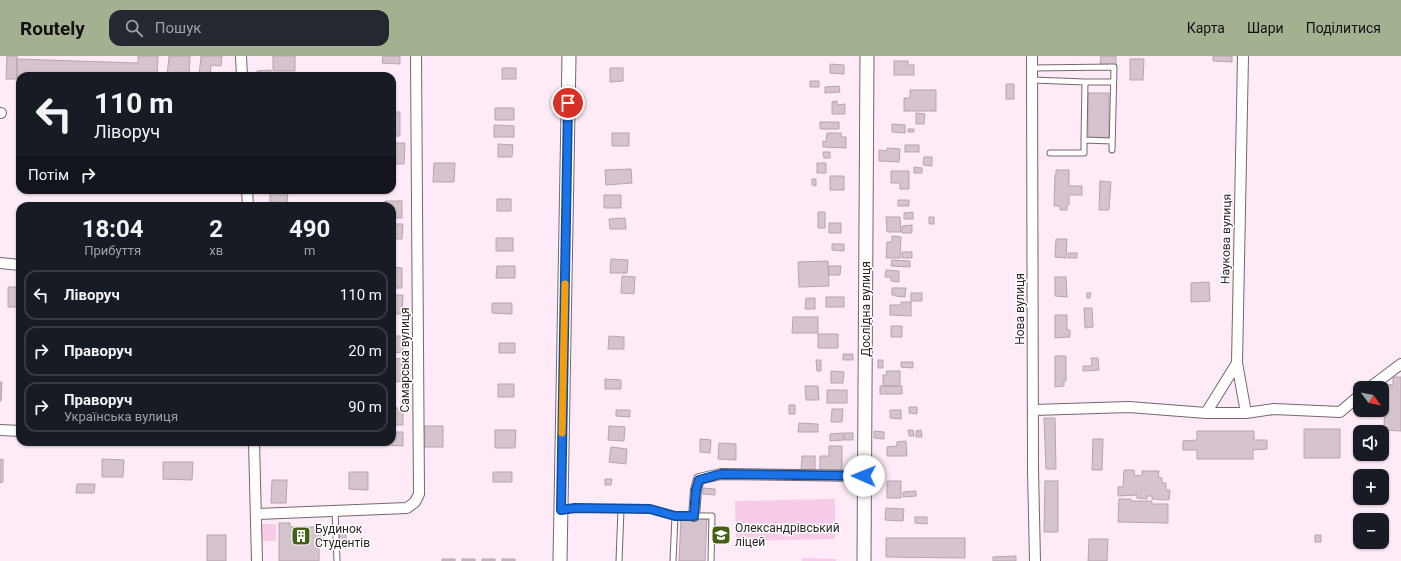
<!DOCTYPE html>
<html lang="uk">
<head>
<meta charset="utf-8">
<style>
  :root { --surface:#171b24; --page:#242831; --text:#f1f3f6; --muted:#9ea1a6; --line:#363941; --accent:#a3b191 }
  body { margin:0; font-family:Roboto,sans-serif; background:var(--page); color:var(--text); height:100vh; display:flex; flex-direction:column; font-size:15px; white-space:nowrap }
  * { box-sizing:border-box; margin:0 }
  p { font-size:13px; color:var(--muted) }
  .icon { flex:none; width:22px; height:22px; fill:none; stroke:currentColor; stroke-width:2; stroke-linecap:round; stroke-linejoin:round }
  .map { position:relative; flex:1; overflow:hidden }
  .panel { position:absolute; left:16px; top:146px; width:380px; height:244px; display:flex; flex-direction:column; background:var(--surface); border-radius:12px; box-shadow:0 1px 3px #0004 }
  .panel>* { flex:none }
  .top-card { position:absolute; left:16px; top:16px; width:380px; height:122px; border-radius:12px; box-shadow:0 1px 3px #0004; background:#171b24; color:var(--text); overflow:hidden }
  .needle { width:26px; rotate:122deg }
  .tools { position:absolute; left:1353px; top:325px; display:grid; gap:8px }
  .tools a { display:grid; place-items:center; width:36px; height:36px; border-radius:8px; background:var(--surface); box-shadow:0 1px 3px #0004; font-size:20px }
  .pin { position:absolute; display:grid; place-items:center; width:34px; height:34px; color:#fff; margin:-17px; border:2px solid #fff; border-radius:50%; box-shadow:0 1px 4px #0007 }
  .me { position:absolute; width:44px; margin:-22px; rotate:271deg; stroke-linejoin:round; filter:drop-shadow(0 0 3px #0008) }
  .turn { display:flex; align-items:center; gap:14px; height:84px; padding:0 12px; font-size:18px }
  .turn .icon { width:52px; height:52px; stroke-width:2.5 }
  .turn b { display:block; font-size:28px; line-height:34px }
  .then { display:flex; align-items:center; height:38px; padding:0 12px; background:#0003; gap:8px; font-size:15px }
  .eta { display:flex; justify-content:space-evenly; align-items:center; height:68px; text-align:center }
  .eta b { font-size:24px; font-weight:700; line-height:28px }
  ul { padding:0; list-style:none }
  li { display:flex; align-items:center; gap:12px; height:50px; margin:0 8px 6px; padding:0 4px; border:2px solid var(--line); border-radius:12px }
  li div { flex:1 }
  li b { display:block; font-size:15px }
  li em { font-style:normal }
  header { display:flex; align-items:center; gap:24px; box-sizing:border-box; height:56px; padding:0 20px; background:var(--accent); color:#111 }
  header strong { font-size:19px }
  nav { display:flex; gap:22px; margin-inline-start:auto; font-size:14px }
  .search { width:280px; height:36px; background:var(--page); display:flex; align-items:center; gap:10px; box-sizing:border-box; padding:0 14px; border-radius:12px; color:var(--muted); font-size:15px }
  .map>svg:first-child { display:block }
  .green { fill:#f8cbe9 }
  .building { fill:#d5c3ce; stroke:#b5a4af }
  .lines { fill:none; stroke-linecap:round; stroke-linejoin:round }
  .service-casing { stroke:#766670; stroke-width:7 }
  .minor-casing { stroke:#766670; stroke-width:12 }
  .tertiary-casing { stroke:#766670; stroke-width:15 }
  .service { stroke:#fff; stroke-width:5 }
  .minor { stroke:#fff; stroke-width:10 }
  .tertiary { stroke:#fff; stroke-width:13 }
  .route-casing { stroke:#114b97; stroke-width:10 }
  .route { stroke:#1a73e8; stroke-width:7 }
  .slow { stroke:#f59e0b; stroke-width:7 }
  .labels { text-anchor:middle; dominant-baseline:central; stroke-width:3; stroke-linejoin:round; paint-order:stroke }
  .street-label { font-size:12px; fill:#2c2529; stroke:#fff }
  .poi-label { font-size:12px; fill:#2c2529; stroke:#fff; text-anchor:start }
</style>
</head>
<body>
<header>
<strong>Routely</strong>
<div class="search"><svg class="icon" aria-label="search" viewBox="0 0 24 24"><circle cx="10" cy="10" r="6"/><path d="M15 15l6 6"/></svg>Пошук</div>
<nav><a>Карта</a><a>Шари</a><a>Поділитися</a></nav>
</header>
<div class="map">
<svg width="1401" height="505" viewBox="0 0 1401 505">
  <rect width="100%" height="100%" fill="#feebf7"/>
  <!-- green -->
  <path class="green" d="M835 443V483L736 485 735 445Z
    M259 468H276V485H259Z
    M802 502 836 503V505H802Z"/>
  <!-- building -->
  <path class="building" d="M7 0H17V23H6Z
    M138 0H158L157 20H20V23H17V3L138 7Z
    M169 0H190L189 20H167Z
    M201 0H222L221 10 211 9 210 20H199Z
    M273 0H295V15H273Z
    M383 0H400V8L382 7Z
    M1101 0H1116V10L1100 9Z
    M1213 0H1232V6L1213 5Z
    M1130 3H1144L1143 24H1130Z
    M894 5H908V9H914V19H894Z
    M830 8 844 9V18L830 17Z
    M502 12H516V23H502Z
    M610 12H623V25L610 26Z
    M271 14V20H257V15Z
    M810 25H819V31H810Z
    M1006 28H1014V43H1006Z
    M839 30 840 36 825 37V31Z
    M910 34H936V55H904V42H910Z
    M1088 37H1109V82H1088Z
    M837 45V49L845 48V58H832V46Z
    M495 52H514V64H495Z
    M392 56H400V80H392Z
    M916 57 925 58 924 68H916Z
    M820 66H839V73H820Z
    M892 68 905 69V77L892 76Z
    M494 69 514 70V81H494Z
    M908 73H914V76H908Z
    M612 77H629V90H612Z
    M827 77H841V81H846V92L823 91V85L826 86Z
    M392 87H405L404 108H392Z
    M498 88 513 89 512 101H498Z
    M905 89H919V96H905Z
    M887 92 900 93 899 106 879 105V94L887 95Z
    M823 96H830V102H824Z
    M924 101H932V110L923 109Z
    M434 107H455L454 126H433Z
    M817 107H826V117H817Z
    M914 111 922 112V117H914Z
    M631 113 632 127 606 129 605 114Z
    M1056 114H1069V130H1082V139H1069V149H1067V154H1060V150H1054L1055 119H1056Z
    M891 115H909V133H900V127H891Z
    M830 120H844V134H830Z
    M812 123H816V130L812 129Z
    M1100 125 1111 126 1109 154H1099Z
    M270 134H288L287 150H270Z
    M604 139H621V152H604Z
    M497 143H511V155H497Z
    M898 144H909V150H898Z
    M385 145H402V162H392V150H385Z
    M818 156H825V172H818Z
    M913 156V163H904V157Z
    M886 161H900L901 176H887Z
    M929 161H934V168H929Z
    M625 162 626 173H610L609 163Z
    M829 167H841V177H829Z
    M392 168H403L402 183H392Z
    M912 169V177H902V170Z
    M892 180 901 181 900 202H886L887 186H892Z
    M496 182H513V195H496Z
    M1056 183H1067L1066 202 1055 201Z
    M832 188H844V195L832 194Z
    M902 196H912V202H902Z
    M1068 197H1077V202H1068Z
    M611 203 628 204 627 217H610Z
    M892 204 910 205V211L891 210Z
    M828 205 829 230 799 231 798 206Z
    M497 210H515V222H496Z
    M829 210H841L840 219H829Z
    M392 211 402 212V232H392Z
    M886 214 899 215V226L891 225V221H885Z
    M622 220 635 221 634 238 621 237Z
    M1055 221H1066L1067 241 1055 240Z
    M1209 226 1210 245 1191 246V227Z
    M8 231H20V251H8Z
    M892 232H906L905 241 895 240V239H892Z
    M911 237H922V245H911Z
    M1087 237H1091L1090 242H1087Z
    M392 239H403L402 258H392Z
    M826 241H844V251H826Z
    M806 242H815V253H805Z
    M901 246H911V260L890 259V249H901Z
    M492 247H512V258L492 257Z
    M1084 252H1092L1093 271 1085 272Z
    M1055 259H1067V274H1070V281L1055 282Z
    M793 261H818V277H792Z
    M891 270H902V281H891Z
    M818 278H838V292H818Z
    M392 280H404L403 297 392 296Z
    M609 280 624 281V293H608Z
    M499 287H515V297H499Z
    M843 298H853V304H843Z
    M1055 300H1066V325H1064V330L1055 331Z
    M392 302 403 303 402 326 392 325Z
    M1091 302H1098L1099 314 1083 315V310H1092Z
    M816 304H821V315H817Z
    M878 304H883V312H878Z
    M901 306H913V312L901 311Z
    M831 315 844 316 843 327H831Z
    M886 315H900V330H883V319H887Z
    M1393 321H1401V375L1384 374 1385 328 1393 329Z
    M605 323 621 324V333H605Z
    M0 326H2L1 345H0Z
    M498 328H514V341H498Z
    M805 330H818L819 344H806Z
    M880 330H902V338H880Z
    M827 334H847V347H827Z
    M789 349H795V358H789Z
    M909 351H917V358L909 357Z
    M392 352H403V369H392Z
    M832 353H843L842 366H831Z
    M616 354H630V361L616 360Z
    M890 354H901V363L890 362Z
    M1044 362H1055L1056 413H1046Z
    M799 367 818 368V376H798Z
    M424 370H443V391H424Z
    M609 370 625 371 624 385 608 384Z
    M1304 373H1340V402H1304Z
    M495 374H516L515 392H495Z
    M908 374H913L914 380H909Z
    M921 374 922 381H916V375Z
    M874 375 884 376V383L874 382Z
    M1197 375H1254V384H1267V393L1253 394V403H1197V394H1183V385L1197 384Z
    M392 376H403V390L384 389V386H392Z
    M843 377V384L830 385V378Z
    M844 377H853V384H844Z
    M700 383 711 384 710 397 700 396Z
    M1093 383H1103L1102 414H1092Z
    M906 385 907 400H887V391L897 390V386Z
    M719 387 736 388V404L718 403Z
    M829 390H842V414H820V400H829Z
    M611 391 627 393 626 408 609 406Z
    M802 400H815V414H801Z
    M3 403V426L0 427V404Z
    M102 403 124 404 123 421H102Z
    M163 406H193L192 424 163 423Z
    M1124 414H1134V419L1142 420V415H1159L1158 421 1162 422V427H1166V434H1170L1169 444 1152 443V440H1147V443L1137 442V439L1118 440V431H1123Z
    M349 416H368V434L349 433Z
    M493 416H512V426H493Z
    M605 423H612L611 429H605Z
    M272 424H287L286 447H271Z
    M887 425H901V442H887Z
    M1045 425H1058V476H1044Z
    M77 428H95L94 437H76Z
    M703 432 715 433V439L703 438Z
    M916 435V440L903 441V436Z
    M1119 443H1131V445H1152V448H1168V467L1118 466Z
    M886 452 904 453 903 465 885 464Z
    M915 461H927V468L915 467Z
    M681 462 707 463 705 505H679Z
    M279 467H290V471H323L324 490H319V505H279Z
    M337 478H346V492H338Z
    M207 479H226V505H207Z
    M1315 479H1321V486H1315Z
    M886 482H965V502L886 501Z
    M1089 483H1108L1107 505H1088Z
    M1016 500V505H993V501Z
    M442 503H455V505H442Z
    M462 503H475V505H462Z
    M482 503H495V505H482Z
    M502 503H515V505H502Z"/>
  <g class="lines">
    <defs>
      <path id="service" d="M1032 12 1114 11 1112 94
        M1032 24 1085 26 1084 84 1112 85
        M1085 26H1113
        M1050 97H1084V84
        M562 454 575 452 621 453
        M335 455 337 505
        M619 505 621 453H650L675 460
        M673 505 675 460H712L711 505"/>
      <path id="minor" d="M241 0 242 20
        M1032 0 1033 414 1035 505
        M0 57H1
        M247 134 248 150
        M0 207 20 209
        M1237 307 1246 357
        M1369 332 1401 308
        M1033 354 1129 351 1206 357H1246L1274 353 1340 356 1360 339
        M1206 357 1237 307 1243 0
        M0 374 20 375
        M254 386 257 505
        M257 458 407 452 415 446 419 438 416 0
        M694 460 696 434 699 423 721 418 864 420"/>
      <path id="tertiary" d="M560 505 569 0
        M864 505 867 0"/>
    </defs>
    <!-- service casing -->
    <use href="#service" class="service-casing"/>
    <!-- minor casing -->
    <use href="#minor" class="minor-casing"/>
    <!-- tertiary casing -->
    <use href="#tertiary" class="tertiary-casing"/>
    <!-- service -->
    <use href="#service" class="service"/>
    <!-- minor -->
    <use href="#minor" class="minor"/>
    <!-- tertiary -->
    <use href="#tertiary" class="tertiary"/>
  </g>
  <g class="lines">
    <defs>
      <path id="route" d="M568 47 561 454 575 452 650 453 675 460H694L696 434 699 424 721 418 864 420"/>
    </defs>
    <!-- route casing -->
    <use href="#route" class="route-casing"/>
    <!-- route -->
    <use href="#route" class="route"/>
    <!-- slow -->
    <path class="slow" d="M562 377 565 228"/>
  </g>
  <!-- icons -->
  <defs>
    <symbol id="school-square" viewBox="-11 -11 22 22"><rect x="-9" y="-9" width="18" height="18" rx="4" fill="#436115" stroke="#fff"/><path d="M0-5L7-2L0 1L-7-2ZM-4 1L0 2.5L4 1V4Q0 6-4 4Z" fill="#fff"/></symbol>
    <symbol id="building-square" viewBox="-11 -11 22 22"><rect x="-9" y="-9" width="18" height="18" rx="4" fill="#436115" stroke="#fff"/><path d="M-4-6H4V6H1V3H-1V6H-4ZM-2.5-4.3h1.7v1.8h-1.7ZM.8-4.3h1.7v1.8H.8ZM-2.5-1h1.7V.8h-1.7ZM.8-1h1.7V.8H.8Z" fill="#fff"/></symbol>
  </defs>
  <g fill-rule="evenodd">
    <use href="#school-square" x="710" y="468" width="22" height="22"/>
    <use href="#building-square" x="290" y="469" width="22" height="22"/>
  </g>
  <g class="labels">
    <!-- street labels -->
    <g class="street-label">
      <text transform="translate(1226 183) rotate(-89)">Наукова вулиця</text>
      <text transform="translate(866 253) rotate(-90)">Дослідна вулиця</text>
      <text transform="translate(1020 253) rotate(-90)">Нова вулиця</text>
      <text transform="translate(405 304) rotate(-90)">Самарська вулиця</text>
    </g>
    <!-- poi labels -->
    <g class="poi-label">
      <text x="735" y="472">Олександрівський<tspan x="735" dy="14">ліцей</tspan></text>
      <text x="315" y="473">Будинок<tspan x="315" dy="14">Студентів</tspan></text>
    </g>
  </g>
</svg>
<div class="tools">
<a><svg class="needle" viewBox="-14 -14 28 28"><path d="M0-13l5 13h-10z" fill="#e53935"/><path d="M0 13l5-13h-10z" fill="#9ea1a6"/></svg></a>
<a><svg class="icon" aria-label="sound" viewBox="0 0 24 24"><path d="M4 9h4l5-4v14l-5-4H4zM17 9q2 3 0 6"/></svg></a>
<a>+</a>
<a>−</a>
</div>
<div class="pin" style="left:568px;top:47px;background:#d93025"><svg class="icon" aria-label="arrive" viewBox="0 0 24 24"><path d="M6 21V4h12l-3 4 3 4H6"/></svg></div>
<svg class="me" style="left:864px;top:420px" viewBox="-20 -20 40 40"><circle r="19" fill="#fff"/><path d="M0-13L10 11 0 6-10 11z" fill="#1a73e8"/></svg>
<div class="top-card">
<div class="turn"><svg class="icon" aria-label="left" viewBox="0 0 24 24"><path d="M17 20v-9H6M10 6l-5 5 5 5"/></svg><div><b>110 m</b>Ліворуч</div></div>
<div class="then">Потім<svg class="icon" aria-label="right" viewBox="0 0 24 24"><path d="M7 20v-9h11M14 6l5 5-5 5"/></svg></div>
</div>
<section class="panel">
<div class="eta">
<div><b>18:04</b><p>Прибуття</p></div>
<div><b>2</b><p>хв</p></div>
<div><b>490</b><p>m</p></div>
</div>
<ul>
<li><svg class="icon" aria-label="left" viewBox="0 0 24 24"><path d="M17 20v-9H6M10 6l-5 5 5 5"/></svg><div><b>Ліворуч</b></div><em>110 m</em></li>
<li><svg class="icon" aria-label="right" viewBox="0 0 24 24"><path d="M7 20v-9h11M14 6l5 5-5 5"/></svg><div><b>Праворуч</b></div><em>20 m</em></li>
<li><svg class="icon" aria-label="right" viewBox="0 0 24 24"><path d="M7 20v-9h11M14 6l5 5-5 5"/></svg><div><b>Праворуч</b><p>Українська вулиця</p></div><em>90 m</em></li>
</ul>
</section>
</div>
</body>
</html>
